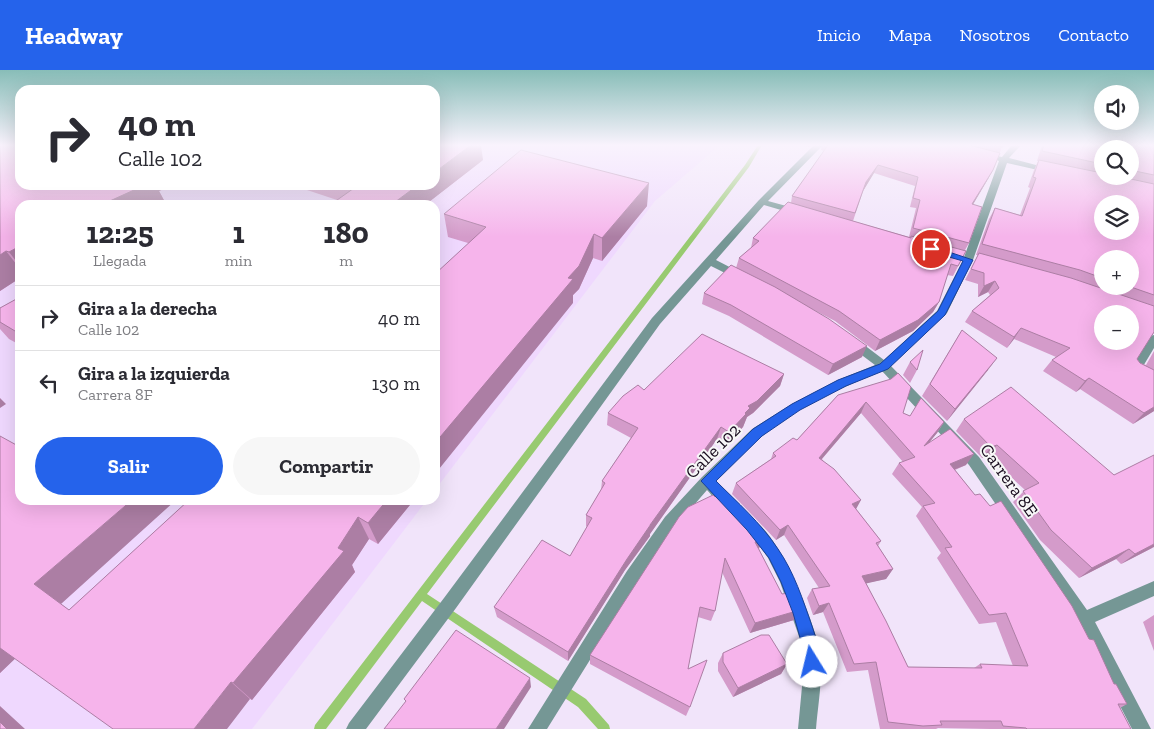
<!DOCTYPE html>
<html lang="es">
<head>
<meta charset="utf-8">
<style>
  :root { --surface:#fff; --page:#f7f7f7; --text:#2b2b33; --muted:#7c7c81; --line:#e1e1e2; --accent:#2563eb }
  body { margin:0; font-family:"Zilla Slab",serif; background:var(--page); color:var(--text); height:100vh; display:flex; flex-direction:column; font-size:19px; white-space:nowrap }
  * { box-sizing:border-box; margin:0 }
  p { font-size:16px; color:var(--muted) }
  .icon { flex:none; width:28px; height:28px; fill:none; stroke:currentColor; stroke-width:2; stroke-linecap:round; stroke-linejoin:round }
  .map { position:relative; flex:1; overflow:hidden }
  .details { position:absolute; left:15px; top:130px; width:425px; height:305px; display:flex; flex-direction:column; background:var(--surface); border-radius:15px; box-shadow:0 5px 20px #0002 }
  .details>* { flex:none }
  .banner { position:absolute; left:15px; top:15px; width:425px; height:105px; border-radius:15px; box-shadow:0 5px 20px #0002; background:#fff; color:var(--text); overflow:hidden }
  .tools { position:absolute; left:1094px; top:15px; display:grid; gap:10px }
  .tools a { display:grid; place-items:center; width:45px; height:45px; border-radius:50%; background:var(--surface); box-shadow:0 5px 20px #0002; font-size:25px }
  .pin { position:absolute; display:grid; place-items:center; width:42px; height:42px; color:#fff; margin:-21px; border:2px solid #fff; border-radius:50%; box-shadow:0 1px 5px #0007 }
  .me { position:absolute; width:55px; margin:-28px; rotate:351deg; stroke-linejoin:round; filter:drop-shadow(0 0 4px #0008) }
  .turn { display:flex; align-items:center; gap:18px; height:105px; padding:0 20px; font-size:22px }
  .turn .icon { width:65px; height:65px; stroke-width:2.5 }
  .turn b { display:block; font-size:35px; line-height:42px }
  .eta { display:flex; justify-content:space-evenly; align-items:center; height:85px; text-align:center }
  .eta b { font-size:30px; font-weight:700; line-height:35px }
  .button { display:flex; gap:10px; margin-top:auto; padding:10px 20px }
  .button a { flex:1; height:58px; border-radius:30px; background:var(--accent); color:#fff; font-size:20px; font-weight:700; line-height:58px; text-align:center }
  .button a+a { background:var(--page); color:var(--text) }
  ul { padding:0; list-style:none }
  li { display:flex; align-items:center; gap:15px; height:65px; padding:0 20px; border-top:1px solid var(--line) }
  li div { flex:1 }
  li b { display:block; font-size:19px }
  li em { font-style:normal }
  header { display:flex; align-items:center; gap:30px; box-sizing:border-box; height:70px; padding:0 25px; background:var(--accent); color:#fff }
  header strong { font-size:24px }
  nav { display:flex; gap:28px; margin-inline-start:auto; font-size:18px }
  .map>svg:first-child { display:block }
  .built { fill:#efd8fe }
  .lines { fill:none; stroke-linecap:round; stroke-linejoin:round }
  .stream { fill:#98ca70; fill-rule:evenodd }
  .minor { fill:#759795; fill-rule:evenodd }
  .wall { fill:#d49bca; fill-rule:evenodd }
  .shaded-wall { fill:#ac7ea4 }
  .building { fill:#f6b4eb; stroke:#ac7ea4; fill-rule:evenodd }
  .route { fill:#2563eb; stroke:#184099 }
  .labels { text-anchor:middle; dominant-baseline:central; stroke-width:4; stroke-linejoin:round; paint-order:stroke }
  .street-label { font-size:18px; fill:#180b1e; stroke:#f7f7f7 }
</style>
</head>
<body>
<header>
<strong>Headway</strong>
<nav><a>Inicio</a><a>Mapa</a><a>Nosotros</a><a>Contacto</a></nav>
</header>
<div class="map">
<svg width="1154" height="659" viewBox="0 0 1154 659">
  <rect width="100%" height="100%" fill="#f1e4fa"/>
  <!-- built -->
  <path class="built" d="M0 75 20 115H435V75H720L655 131 435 420V135H20V430H427L252 659H0Z"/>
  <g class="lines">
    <!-- stream -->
    <path class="stream" d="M758 75H762L749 97 427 524 586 629 609 655 610 659H598L578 637 422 531 326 659H314L315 655 745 95Z"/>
    <!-- minor -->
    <path class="minor" d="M814 75H823L768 131 801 140V144L798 145 764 135 716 190 745 205 746 207 745 209H737L711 196 660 254 456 538 366 659H346L349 653 444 528 652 248 759 130Z
      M1012 75H1021L1009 88 1055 100 1051 103 1007 93 973 190 947 243 891 296 979 387 1087 540 1154 511V526L1095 552 1151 659H1132L1078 555 969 395 882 301C841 318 794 338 760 368 745 381 731 397 716 411L737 432 739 436 737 440C725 445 715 428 707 420L675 457 639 511 547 659H528L627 501 665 447 702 407 752 359 792 334 838 310 875 295 847 274 845 271 847 268H855L884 290 937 241 963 190 999 91 993 88 997 86 1002 87Z
      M1154 265V278L1142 298 1154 304V314L1131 302 1129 299 1150 266Z
      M753 451C777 459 815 553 819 578 824 604 818 633 816 659H798L803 606V578L780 512 768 488 746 457 748 452Z"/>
  </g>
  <!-- wall -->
  <path class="wall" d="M0 75 20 115H173L159 121 166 134 20 135V208L0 221Z
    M801 75H812L809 77Z
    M822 75H1003L988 109 973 134 969 173 965 180 966 181 953 206 947 205 939 232 933 242 913 261 875 281 835 251 812 239 862 287 828 305 729 246 702 234 704 223 736 198 739 188 751 178 753 168 791 133 792 126 824 81 821 80ZM874 103 915 116 910 137 916 138 909 167 853 151 863 121Z
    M1042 75H1154V264L1153 263 1137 289 1140 293 1146 295 1154 281V341L1133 354 1080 319 1076 322 1043 301 1052 290 1056 287 1014 269 1007 278 965 252 972 241 990 225 988 222 978 227V214L965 210 978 185H976L989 149 995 138 1020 145 1030 118 1028 117 1034 100 1038 91H1037ZM1102 79H1130V106H1102ZM1102 189 1130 216H1102Z
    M483 90 425 135H330L337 130 292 115H435Z
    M647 136 602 191 593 188 579 219 573 225V233L468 173 448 167 444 144Z
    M20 227V275L9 269 0 259V238Z
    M962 260 988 300 947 351 922 326Z
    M910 292 917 300 910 313 903 305Z
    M784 304 780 316 753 343 747 347 743 357 726 375 717 369 650 464V466L625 500 568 591 497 547 494 537 570 486 587 457 586 456V445L601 420 602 411 631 368 607 355 608 343 644 320Z
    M838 325 903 343 910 346 944 352 937 363 928 374 966 395 955 400 1089 569 1114 614 1127 634 1120 638 1131 659H990L938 658 936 659H880L868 600 847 602 823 542 813 545 807 528 812 519 819 518 784 465 776 470 732 424 736 413 771 389 773 383 797 370ZM861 343 903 392 899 393 892 404 922 437 916 446 941 483 937 488 979 554 996 552 1013 596 980 594 974 598 908 597 866 513 886 509 893 499 878 476 881 471 856 439 822 389Z
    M964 349 1152 478 1121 494 1116 489 1079 508 1040 470 1013 432 1025 420 988 386 982 388 956 361Z
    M0 366 61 534 69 540 189 430H414L378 474 369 469 352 495 355 502 252 630 250 629 15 588 0 603Z
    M715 427 764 467 759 479 794 550 750 563 722 502 715 541 711 551 698 547 688 599 690 637 686 646 590 594V585Z
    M1154 545V581L1143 552Z
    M723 583 787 594 781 604 733 627 718 601V593Z"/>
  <!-- shaded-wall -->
  <path class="shaded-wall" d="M471 75H481L483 90 425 135H391L418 115H435V102Z
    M878 95 874 103 863 121 866 112Z
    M993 100 988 109 968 143 972 134Z
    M649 113 647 136 602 191V168Z
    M134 115H173L159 121 166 134 163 135H101Z
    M594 164 593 188 579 219 573 225V233L435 404V373L568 208Z
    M20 176V196L9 182Z
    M6 181 20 199V208L0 221V185Z
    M995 211 988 222 978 227 984 216Z
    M939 232 933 242 913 261 875 281 880 270Z
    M1021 258 1014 269 1007 278 1014 267Z
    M867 276 862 287 828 305 833 294Z
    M997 288 988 300 947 351 955 339Z
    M784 304 780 316 753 343 747 347 743 357 726 375 729 362 748 336Z
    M1089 308 1080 319 1076 322 1085 311Z
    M0 328 6 334 0 338Z
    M866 332 861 343 814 398 819 388Z
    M1154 337V341L1133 354 1144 343Z
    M944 352 937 363 917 387 924 376Z
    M721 357 717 369 650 464V466L625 500 568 591V582L627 489 650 455Z
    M997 375 988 386 982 388 991 377Z
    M974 384 966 395 943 404 950 394Z
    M132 430H176L61 534 34 514Z
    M387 430H414L378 474 368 453Z
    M861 430 855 441 852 434Z
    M358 447 369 469 352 495 355 502 252 630 233 613 338 478Z
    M788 455 784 465 776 470 780 460Z
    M764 467 759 478 751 483 755 472Z
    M1154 474V477L1152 478 1121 494 1135 484Z
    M1129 479 1116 489 1079 508 1092 498Z
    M893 499 886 509 855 516 862 506Z
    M829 533 823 542 813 545 819 536Z
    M800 540 794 550 750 563 755 553Z
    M0 576 18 586 0 603Z
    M787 594 781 604 733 627 738 618Z
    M530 608 531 617 504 659H496Z
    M231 612 250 629 227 659H194Z
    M0 636 25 659H7L0 652Z"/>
  <!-- building -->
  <path class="building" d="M0 75H20V115H145L101 135H20V176L9 182 6 181 0 185Z
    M435 75H471L435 102Z
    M828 75H969L1000 83 993 100 972 134 982 137 969 173 913 158 920 130 913 128 918 107 878 95 866 112 855 143 792 126Z
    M994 75H1003V77Z
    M1044 75H1154V105L1130 100V79H1102V94L1042 81Z
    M521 80 649 113 602 168 594 164 579 196 568 208 573 209 435 373V204L486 157 444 144Z
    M1039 90 1102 103V106H1117L1154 114V225L1128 216H1130V189H1102V208L1080 200 982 174 995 138 1022 146 1036 108 1033 107ZM1102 134H1130V161H1102Z
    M355 115H418L391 135H330L357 116Z
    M788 132 911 168V166L966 181 958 196 951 194 939 232 918 250 880 270 839 241 739 188 759 171 753 168Z
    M979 183 1071 208 1154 236V262L1137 289 1140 293 1154 300V337L1144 343 1089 308 1085 311 1052 290 1070 278 1021 258 1014 267 972 241 999 218 995 211 984 216V203L971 199ZM1102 244H1130V271H1102Z
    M731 195 775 217 829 249 867 276 833 294 731 235 704 223Z
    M20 227V264L0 252V238Z
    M962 260 997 288 955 339 930 314Z
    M702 264 784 304 757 331 748 336 750 338 745 343 746 344 729 362 721 357 650 455 651 454 627 489 568 582 494 537 542 470 570 486 592 448 586 445 605 413 602 411 638 358 608 343 623 326 638 315 644 320Z
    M923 280 917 300 910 292Z
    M898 303 911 317 903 343 910 346 921 328 944 352 924 376 950 359 974 384 950 394 975 425 980 424 990 436 1001 431 1072 536 1089 569 1094 570 1114 614H1116L1127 634H1118L1131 659H1027L1026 658 1003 656 1001 651H940L942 655 923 656 888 652 876 592 854 594 829 533 819 536 812 519 830 516 788 455 780 460 736 413 776 386 773 383 793 368 797 370 838 325 891 309ZM866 332 915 387 899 393 935 433 923 436 952 477 945 478 989 545 1006 543 1028 596 980 594 982 598 908 597 886 551 862 506 893 499 876 473 881 471 852 434 861 430 834 399 819 388Z
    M1011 317 1114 405 1154 385V474L1135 484 1129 479 1092 498 1051 460 1023 421 1039 413 997 375 991 377 964 349Z
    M0 366 20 377V430H132L34 514 69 540 189 430H387L368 453 358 447 338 478 344 481 233 613 231 612 194 659H113L0 578Z
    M722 422 764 467 755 472 782 524 794 522 800 540 755 553 725 488 715 541 700 537 688 599 707 590 690 637 590 585 679 447 688 437 713 425 715 427Z
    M456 560 530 608 496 659H384L406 631 404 629Z
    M761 565H769L787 594 738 618 723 592V583Z
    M0 652 7 659H0Z"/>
  <!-- sky -->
  <linearGradient id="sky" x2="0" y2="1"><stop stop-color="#88bdb8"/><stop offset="0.45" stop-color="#f9f3fd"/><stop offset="1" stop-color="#f9f3fd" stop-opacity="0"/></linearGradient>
  <rect width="1154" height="167" fill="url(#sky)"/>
  <!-- route -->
  <path class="route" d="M931 176 973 190 945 245 888 299 846 316 800 340 762 366 716 411C737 432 761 453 778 479 794 502 803 530 812 556 816 569 823 584 817 597L812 600 806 597 803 578 793 543 781 512 769 488 747 460 701 411 753 359 792 334 838 310 880 294 938 241 963 191 928 181 926 179Z"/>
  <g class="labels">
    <!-- street labels -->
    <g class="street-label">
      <text transform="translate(713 381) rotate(-45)">Calle 102</text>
      <text transform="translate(1009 410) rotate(54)">Carrera 8E</text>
    </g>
  </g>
</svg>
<div class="tools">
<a><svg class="icon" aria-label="sound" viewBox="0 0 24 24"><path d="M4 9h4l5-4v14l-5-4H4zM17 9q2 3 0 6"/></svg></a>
<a><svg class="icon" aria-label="search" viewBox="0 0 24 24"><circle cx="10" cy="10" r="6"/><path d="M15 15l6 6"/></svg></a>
<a><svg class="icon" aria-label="layers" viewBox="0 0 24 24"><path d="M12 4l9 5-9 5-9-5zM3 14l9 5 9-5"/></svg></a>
<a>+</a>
<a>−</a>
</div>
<div class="pin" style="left:931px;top:179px;background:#d93025"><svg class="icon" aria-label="arrive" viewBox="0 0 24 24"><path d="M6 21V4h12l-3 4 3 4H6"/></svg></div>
<svg class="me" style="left:812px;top:592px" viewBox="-20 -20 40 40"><circle r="19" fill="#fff"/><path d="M0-13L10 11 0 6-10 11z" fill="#2563eb"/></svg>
<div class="banner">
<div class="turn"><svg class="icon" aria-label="right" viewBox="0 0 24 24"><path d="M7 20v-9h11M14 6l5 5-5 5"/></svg><div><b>40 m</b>Calle 102</div></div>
</div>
<section class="details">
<div class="eta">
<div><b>12:25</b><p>Llegada</p></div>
<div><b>1</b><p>min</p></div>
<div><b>180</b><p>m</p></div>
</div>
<ul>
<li><svg class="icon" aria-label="right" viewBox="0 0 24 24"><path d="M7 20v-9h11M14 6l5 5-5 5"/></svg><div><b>Gira a la derecha</b><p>Calle 102</p></div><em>40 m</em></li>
<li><svg class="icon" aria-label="left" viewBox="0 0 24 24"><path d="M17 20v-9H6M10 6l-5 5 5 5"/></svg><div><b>Gira a la izquierda</b><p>Carrera 8F</p></div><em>130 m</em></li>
</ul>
<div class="button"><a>Salir</a><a>Compartir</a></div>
</section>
</div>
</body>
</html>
